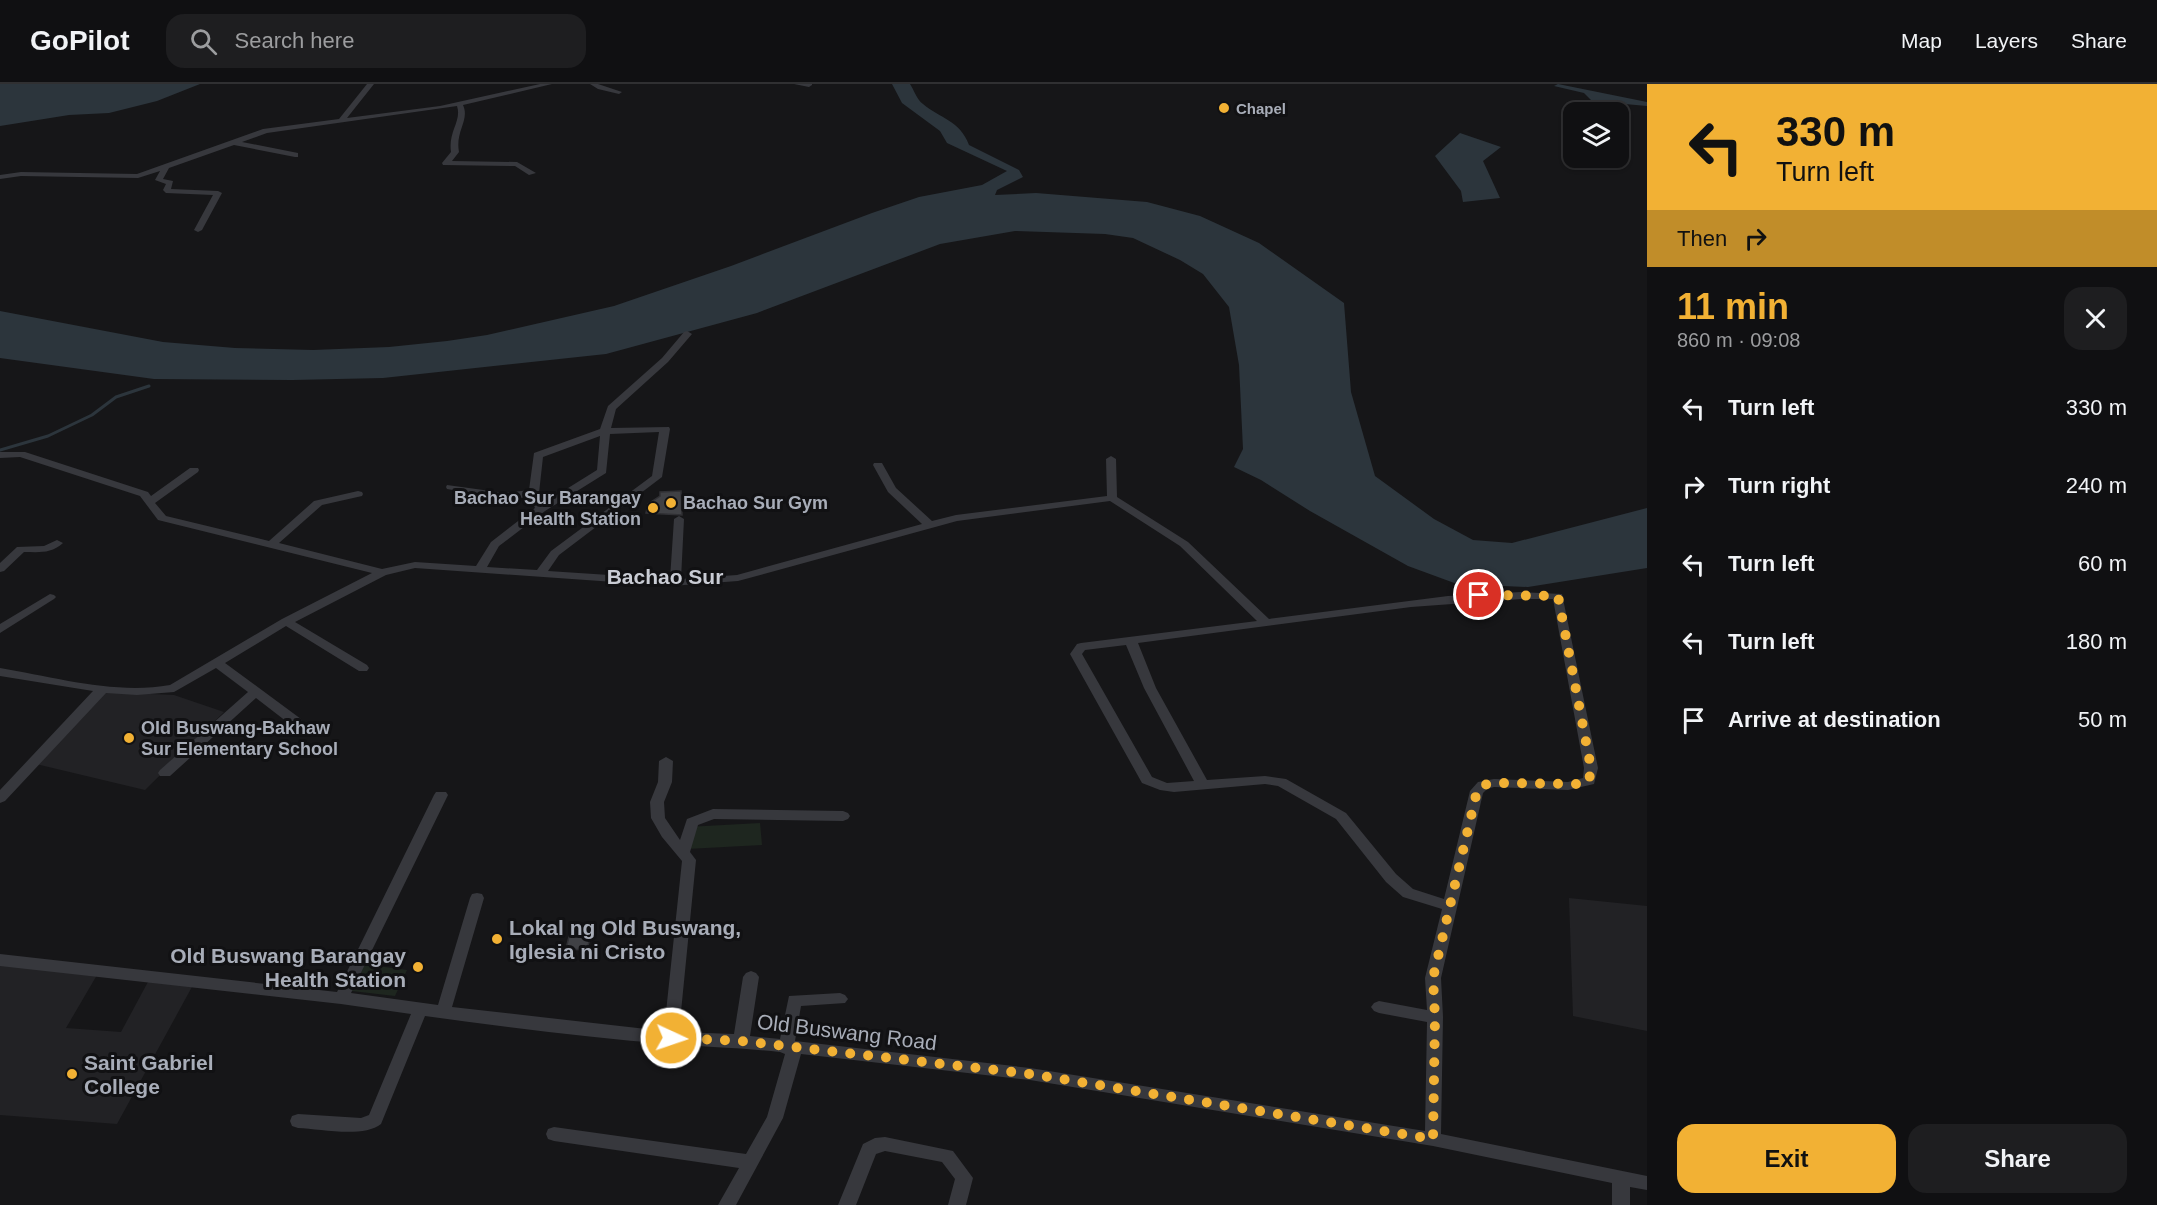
<!DOCTYPE html>
<html lang="en">
<head>
<meta charset="utf-8">
<style>
  :root { --surface:#101012; --page:#1e1e20; --text:#f1f3f6; --muted:#9c9d9f; --line:#303032; --accent:#f2b134 }
  body { margin:0; font-family:Arial,sans-serif; background:var(--page); color:var(--text); height:100vh; display:flex; flex-direction:column; font-size:22px; white-space:nowrap }
  * { box-sizing:border-box; margin:0 }
  p { font-size:20px; color:var(--muted) }
  .icon { flex:none; width:33px; height:33px; fill:none; stroke:currentColor; stroke-width:2; stroke-linecap:round; stroke-linejoin:round }
  .map { position:relative; flex:1; overflow:hidden }
  .drawer { display:flex; flex-direction:column; background:var(--surface); width:510px }
  .drawer>* { flex:none }
  .banner { background:#f2b134; color:#111; overflow:hidden }
  .tools { position:absolute; left:1563px; top:18px; display:grid; gap:12px }
  .tools a { display:grid; place-items:center; width:66px; height:66px; border-radius:12px; background:var(--surface); box-shadow:0 2px 4px #0004,0 0 0 2px var(--line); font-size:30px }
  .pin { position:absolute; display:grid; place-items:center; width:51px; height:51px; color:#fff; margin:-26px; border:3px solid #fff; border-radius:50%; box-shadow:0 2px 6px #0007 }
  .me { position:absolute; width:66px; margin:-33px; rotate:93deg; stroke-linejoin:round; filter:drop-shadow(0 0 4px #0008) }
  .turn { display:flex; align-items:center; gap:21px; height:126px; padding:0 30px; font-size:27px }
  .turn .icon { width:78px; height:78px; stroke-width:2.5 }
  .turn b { display:block; font-size:42px; line-height:51px }
  .then { display:flex; align-items:center; height:57px; padding:0 30px; background:#0003; gap:12px; font-size:22px }
  .round { display:grid; place-items:center; flex:none; width:63px; height:63px; border-radius:18px; background:var(--page) }
  .headline { display:flex; align-items:center; justify-content:space-between; height:102px; padding:0 30px }
  h1 { font-size:36px; font-weight:600; line-height:45px; color:var(--accent) }
  .primary-button { display:flex; gap:12px; margin-top:auto; padding:12px 30px }
  .primary-button a { flex:1; height:69px; border-radius:18px; background:var(--accent); color:#111; font-size:24px; font-weight:600; line-height:69px; text-align:center }
  .primary-button a+a { background:var(--page); color:var(--text) }
  ul { padding:0; list-style:none }
  li { display:flex; align-items:center; gap:18px; height:78px; padding:0 30px }
  li div { flex:1 }
  li b { display:block; font-size:22px }
  li em { font-style:normal }
  header { display:flex; align-items:center; gap:36px; box-sizing:border-box; height:84px; padding:0 30px; background:var(--surface); border-bottom:2px solid var(--line) }
  header strong { font-size:28px }
  nav { display:flex; gap:33px; margin-inline-start:auto; font-size:21px }
  .search { width:420px; height:54px; background:var(--page); display:flex; align-items:center; gap:15px; box-sizing:border-box; padding:0 21px; border-radius:18px; color:var(--muted); font-size:22px }
  main { display:flex; flex:1; min-height:0 }
  .map>svg:first-child { display:block }
  .built { fill:#222225 }
  .green { fill:#1e261f }
  .water { fill:#2c353c }
  .lines { fill:none; stroke-linecap:round; stroke-linejoin:round }
  .stream { stroke:#2c353c; stroke-width:3 }
  .building { fill:#404145; stroke:#303034; stroke-width:1.5 }
  .minor { fill:#37383d; fill-rule:evenodd }
  .route { stroke:#f2b134; stroke-width:10; stroke-dasharray:0 18 }
  .poi-dot { fill:#f2b134; stroke:#111113; stroke-width:2 }
  .labels { text-anchor:middle; dominant-baseline:central; stroke-width:6; stroke-linejoin:round; paint-order:stroke }
  .far-poi-label { font-size:15px; font-weight:bold; fill:#a8adb8; stroke:#111113; text-anchor:start }
  .poi-label { font-size:18px; font-weight:bold; fill:#a8adb8; stroke:#111113; text-anchor:start }
  .quarter-label { font-size:21px; font-weight:bold; fill:#c9ccd4; stroke:#111113 }
  .near-poi-label { font-size:21px; font-weight:bold; fill:#a8adb8; stroke:#111113; text-anchor:start }
  .near-street-label { font-size:21px; fill:#a8adb8; stroke:#111113 }
</style>
</head>
<body>
<header>
<strong>GoPilot</strong>
<div class="search"><svg class="icon" aria-label="search" viewBox="0 0 24 24"><circle cx="10" cy="10" r="6"/><path d="M15 15l6 6"/></svg>Search here</div>
<nav><a>Map</a><a>Layers</a><a>Share</a></nav>
</header>
<main>
<div class="map">
<svg width="1647" height="1121" viewBox="0 0 1647 1121">
  <rect width="100%" height="100%" fill="#161618"/>
  <!-- built -->
  <path class="built" d="M104 608 174 611 224 628 145 706 36 680Z
    M1569 814 1647 822V947L1573 932Z
    M0 881 97 891 66 944 121 948 149 896 193 901 117 1040 0 1031Z"/>
  <!-- green -->
  <path class="green" d="M760 739 762 761 687 765V743Z
    M356 879 407 886 395 912 343 906Z"/>
  <!-- water -->
  <path class="water" d="M0 0H200L157 17 109 29 69 31 0 42Z
    M892 0H910C914 6 917 16 923 20 939 34 960 36 969 61L1019 86 1023 93 997 106 995 111 1036 109 1147 118 1200 132 1259 159 1344 219 1351 308 1375 392 1434 435 1473 456 1512 459 1647 424V484L1528 503 1457 500 1408 482 1310 427 1261 396 1234 383 1243 365 1239 281 1229 223 1203 190 1180 176 1133 154 1105 150 1015 147 940 160 757 229 606 270 383 294 292 296 154 295 0 274V227L163 258 235 264 313 266 389 263 447 257 487 251 614 222 731 182 872 129 919 113 982 101 1007 87 947 59 940 47 902 19Z
    M1558 0 1647 18V22L1592 17 1584 9 1554 2Z
    M1460 49 1501 63 1483 77 1500 114 1463 118 1461 107 1435 72Z"/>
  <g class="lines">
    <!-- stream -->
    <path class="stream" d="M0 366 48 352 92 331 116 313 149 302"/>
  </g>
  <!-- building -->
  <path class="building" d="M681 407 682 431 646 429 648 420 660 412V408Z
    M572 840 593 841 587 866 566 865Z"/>
  <g class="lines">
    <!-- minor -->
    <path class="minor" d="M367 0H374L347 34 440 22 540 0H552L463 21C470 36 455 47 459 68L452 77 517 78 536 89 529 91 515 82 443 81 442 79 451 68C448 47 462 37 457 22L267 49 242 58 298 69V73H295L234 61 169 84 163 95 173 97 171 105 218 107 222 109 202 146 198 148 194 146 213 111 166 109 163 106 166 100 155 96 160 87 138 94 21 92 0 95V91L21 88 137 90 263 45 339 35Z
      M590 0H598L622 8 619 10 598 5Z
      M794 0H812V1L809 3Z
      M687 247 692 250 668 278 616 325 611 344 669 343 670 345 662 393 559 471 548 487 670 495 674 435 679 432 684 435 681 495 737 491 922 440 888 408 873 381 874 379H882L896 404 932 437 956 431 1107 412 1106 375 1111 372 1116 375 1117 413 1188 458 1269 535 1448 512 1521 508 1562 510 1598 684 1594 700 1568 706 1494 703 1487 705 1483 709 1441 894 1443 933 1441 1050 1647 1092V1106L1630 1103V1121H1612V1099L1433 1062 1030 996 801 970 783 1034 736 1121H718L739 1084 554 1057 548 1055 546 1050 548 1045 554 1043 746 1070 767 1033 785 970 780 968C743 964 707 963 671 960 589 954 506 943 425 932L381 1040C364 1054 320 1045 298 1044L292 1042 290 1037 292 1032 298 1030 361 1034 369 1031 411 930 341 920 0 882V870L337 908 434 711 436 708H446L448 711 351 909 438 921 470 814 472 810 477 809 482 810 484 814 452 923 664 947 682 777 662 753 651 734 650 718 658 698 659 677 666 673 673 677 672 698 664 718 665 734 680 756 687 735 713 725 843 727 848 729 850 732 848 735 843 737 714 735 698 741 690 768 696 776 679 948 734 950 743 893 746 889 751 887 756 889 759 893 750 952 780 955 789 912 840 909 845 911 848 915 845 919 801 922 795 957 1030 984 1425 1047 1427 938 1379 929 1374 927 1371 923 1374 919 1379 917 1427 926 1425 894 1442 825 1403 813 1386 798 1336 735 1278 702 1265 700 1174 708 1160 706 1142 699 1070 570 1077 560 1081 559 1257 537 1180 462 1110 417 957 437 738 497 671 502 415 484 386 491 295 538 367 581 369 584 367 587H359L286 542 225 579 301 635 302 638 301 641H291L256 614 170 692H160L158 689 160 686 248 608 216 584 174 608 137 611 106 609 5 717 0 719V706L93 607 0 592V584C55 593 115 611 170 601L282 535 372 489 158 436 140 412 20 373 0 374V368H25L148 408 151 412 190 384H198L199 386 198 388 155 419 166 432 269 457 314 417 358 407 362 408 363 410 362 412 322 421 279 459 382 485 415 478 476 482 491 458 535 424 530 413 505 415 447 405 446 403 447 401 505 409 529 406 534 369 600 345 608 322 662 274 684 248ZM659 348 652 392 551 467 537 486 487 483 499 462 545 427 606 389 610 350ZM600 352 597 386 544 419 539 409 543 373ZM1521 515H1553L1584 684 1583 694 1568 698 1494 695 1478 698 1470 707 1444 815 1413 805 1396 790 1346 729 1286 695 1265 692 1207 696 1156 604 1138 559 1411 523ZM1126 561 1144 604 1194 697 1167 699 1152 693 1082 570 1085 566Z
      M57 456 63 459C51 470 39 468 24 468L4 487 0 488V479L17 463 44 462Z
      M50 510 54 511 56 513 54 515 0 549V540Z
      M885 1053 953 1067 973 1094 966 1121H948L955 1095 942 1078 885 1067 876 1070 856 1121H838L863 1060 875 1054Z"/>
  </g>
  <g class="lines">
    <!-- route -->
    <path class="route" d="M671 954 741 957 1030 990 1433 1055 1435 933 1433 894 1477 707 1483 701 1494 699 1581 700 1589 697 1591 684 1558 512 1479 511"/>
  </g>
  <!-- markers -->
  <g class="poi-dot">
    <circle cx="1224" cy="24" r="6"/>
    <circle cx="671" cy="419" r="6"/>
    <circle cx="653" cy="424" r="6"/>
    <circle cx="129" cy="654" r="6"/>
    <circle cx="497" cy="855" r="6"/>
    <circle cx="418" cy="883" r="6"/>
    <circle cx="72" cy="990" r="6"/>
  </g>
  <g class="labels">
    <!-- far-poi labels -->
    <g class="far-poi-label">
      <text x="1236" y="24">Chapel</text>
    </g>
    <!-- poi labels -->
    <g class="poi-label">
      <text x="641" y="414" text-anchor="end">Bachao Sur Barangay<tspan x="641" dy="21">Health Station</tspan></text>
      <text x="683" y="419">Bachao Sur Gym</text>
      <text x="141" y="644">Old Buswang-Bakhaw<tspan x="141" dy="21">Sur Elementary School</tspan></text>
    </g>
    <!-- quarter labels -->
    <g class="quarter-label">
      <text x="665" y="492">Bachao Sur</text>
    </g>
    <!-- near-poi labels -->
    <g class="near-poi-label">
      <text x="509" y="843">Lokal ng Old Buswang,<tspan x="509" dy="24">Iglesia ni Cristo</tspan></text>
      <text x="406" y="871" text-anchor="end">Old Buswang Barangay<tspan x="406" dy="24">Health Station</tspan></text>
      <text x="84" y="978">Saint Gabriel<tspan x="84" dy="24">College</tspan></text>
    </g>
    <!-- near-street labels -->
    <g class="near-street-label">
      <text transform="translate(847 948) rotate(7)">Old Buswang Road</text>
    </g>
  </g>
</svg>
<div class="tools">
<a><svg class="icon" aria-label="layers" viewBox="0 0 24 24"><path d="M12 4l9 5-9 5-9-5zM3 14l9 5 9-5"/></svg></a>
</div>
<div class="pin" style="left:1479px;top:511px;background:#d93025"><svg class="icon" aria-label="arrive" viewBox="0 0 24 24"><path d="M6 21V4h12l-3 4 3 4H6"/></svg></div>
<svg class="me" style="left:671px;top:954px" viewBox="-20 -20 40 40"><circle r="17" fill="#f2b134" stroke="#fff" stroke-width="3"/><path d="M0-11L8 9 0 5-8 9z" fill="#fff"/></svg>
</div>
<section class="drawer">
<div class="banner">
<div class="turn"><svg class="icon" aria-label="left" viewBox="0 0 24 24"><path d="M17 20v-9H6M10 6l-5 5 5 5"/></svg><div><b>330 m</b>Turn left</div></div>
<div class="then">Then<svg class="icon" aria-label="right" viewBox="0 0 24 24"><path d="M7 20v-9h11M14 6l5 5-5 5"/></svg></div>
</div>
<div class="headline"><div><h1>11 min</h1><p>860 m · 09:08</p></div><a class="round"><svg class="icon" aria-label="close" viewBox="0 0 24 24"><path d="M6 6l12 12M18 6L6 18"/></svg></a></div>
<ul>
<li><svg class="icon" aria-label="left" viewBox="0 0 24 24"><path d="M17 20v-9H6M10 6l-5 5 5 5"/></svg><div><b>Turn left</b></div><em>330 m</em></li>
<li><svg class="icon" aria-label="right" viewBox="0 0 24 24"><path d="M7 20v-9h11M14 6l5 5-5 5"/></svg><div><b>Turn right</b></div><em>240 m</em></li>
<li><svg class="icon" aria-label="left" viewBox="0 0 24 24"><path d="M17 20v-9H6M10 6l-5 5 5 5"/></svg><div><b>Turn left</b></div><em>60 m</em></li>
<li><svg class="icon" aria-label="left" viewBox="0 0 24 24"><path d="M17 20v-9H6M10 6l-5 5 5 5"/></svg><div><b>Turn left</b></div><em>180 m</em></li>
<li><svg class="icon" aria-label="arrive" viewBox="0 0 24 24"><path d="M6 21V4h12l-3 4 3 4H6"/></svg><div><b>Arrive at destination</b></div><em>50 m</em></li>
</ul>
<div class="primary-button"><a>Exit</a><a>Share</a></div>
</section>
</main>
</body>
</html>
